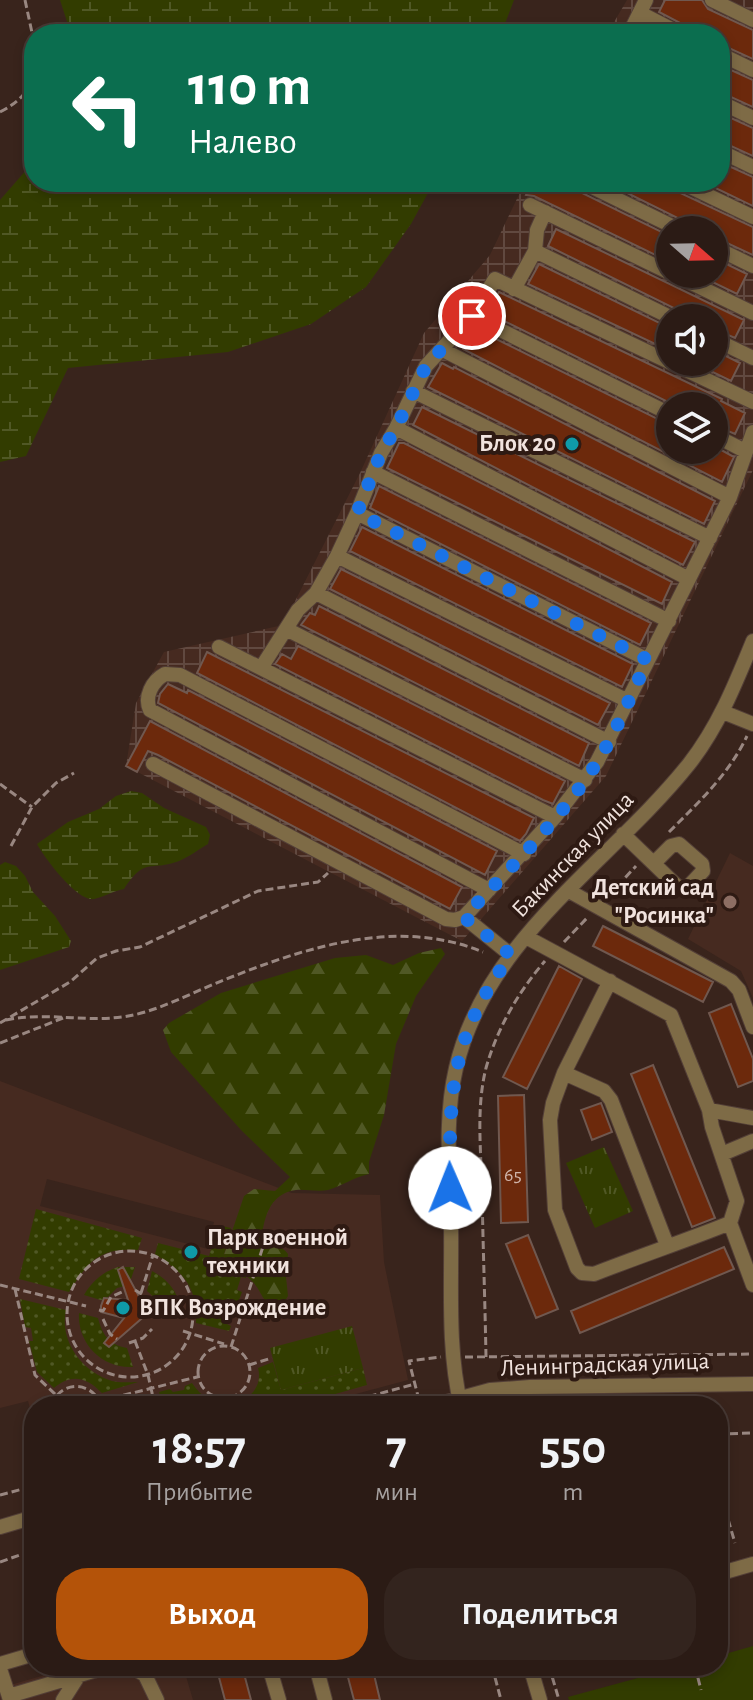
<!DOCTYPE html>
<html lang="ru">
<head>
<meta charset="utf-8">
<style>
  :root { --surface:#2b1b15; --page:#33241e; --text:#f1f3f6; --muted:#a6a1a0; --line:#473934; --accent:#b45309 }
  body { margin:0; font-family:"Alegreya Sans",sans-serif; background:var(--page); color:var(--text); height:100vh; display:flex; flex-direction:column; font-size:30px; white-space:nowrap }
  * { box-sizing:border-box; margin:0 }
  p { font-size:26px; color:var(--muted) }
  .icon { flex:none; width:44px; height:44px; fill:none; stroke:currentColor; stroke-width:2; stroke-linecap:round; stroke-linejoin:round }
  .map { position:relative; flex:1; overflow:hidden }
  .side { position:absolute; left:24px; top:1396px; width:704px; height:280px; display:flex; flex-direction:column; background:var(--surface); border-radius:32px; box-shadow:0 4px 12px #0003,0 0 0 2px var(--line) }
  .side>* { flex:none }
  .top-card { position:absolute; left:24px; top:24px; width:706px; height:168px; border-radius:32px; box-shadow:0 4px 12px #0003,0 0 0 2px var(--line); background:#0b6e4f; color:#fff; overflow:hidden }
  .needle { width:52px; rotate:110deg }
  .buttons { position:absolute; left:656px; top:216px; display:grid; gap:16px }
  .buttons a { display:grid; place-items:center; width:72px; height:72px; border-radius:50%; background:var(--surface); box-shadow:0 4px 12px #0003,0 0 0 2px var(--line); font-size:40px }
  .pin { position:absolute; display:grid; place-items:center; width:68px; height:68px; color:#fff; margin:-34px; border:4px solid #fff; border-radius:50%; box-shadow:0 2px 8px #0007 }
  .me { position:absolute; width:88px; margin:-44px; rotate:359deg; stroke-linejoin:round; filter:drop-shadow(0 0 6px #0008) }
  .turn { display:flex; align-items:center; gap:28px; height:168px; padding:0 32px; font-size:36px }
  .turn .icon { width:104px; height:104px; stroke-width:2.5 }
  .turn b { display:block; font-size:56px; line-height:68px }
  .eta { display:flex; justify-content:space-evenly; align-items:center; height:136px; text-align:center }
  .eta b { font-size:48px; font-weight:600; line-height:56px }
  .action { display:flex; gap:16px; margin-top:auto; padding:16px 32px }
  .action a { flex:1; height:92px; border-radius:32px; background:var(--accent); color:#fff; font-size:32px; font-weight:600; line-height:92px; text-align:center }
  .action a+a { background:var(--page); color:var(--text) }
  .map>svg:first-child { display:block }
  .built { fill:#462a20; fill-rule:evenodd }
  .industrial { fill:url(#industrial-grid); fill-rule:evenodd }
  .grass { fill:url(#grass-dots) }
  .forest { fill:url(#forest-firs) }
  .wetland { fill:url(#wetland-marsh) }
  .park { fill:url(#park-tufts) }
  .garden { fill:#323c00 }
  .building { fill:#6c290c; stroke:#70584f; stroke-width:2 }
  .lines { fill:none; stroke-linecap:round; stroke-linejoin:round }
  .minor-casing { stroke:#533f37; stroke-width:16 }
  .path { stroke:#998781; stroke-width:3; stroke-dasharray:8 4; stroke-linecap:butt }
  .minor { stroke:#7e6b46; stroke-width:14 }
  .route { stroke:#1a73e8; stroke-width:14; stroke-dasharray:0 25.2 }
  .culture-dot { fill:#0f9aa8; stroke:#2e1a13; stroke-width:3 }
  .education-dot { fill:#8d6e63; stroke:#2e1a13; stroke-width:3 }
  .labels { text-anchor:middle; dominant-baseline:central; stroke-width:8; stroke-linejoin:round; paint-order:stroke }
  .number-label { font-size:20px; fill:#d0b4aa }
  .poi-label { font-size:24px; font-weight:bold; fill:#f1e3de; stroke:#2e1a13; text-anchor:end }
  .street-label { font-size:24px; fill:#f1e3de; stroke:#2e1a13 }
</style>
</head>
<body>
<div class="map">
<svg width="753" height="1700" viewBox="0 0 753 1700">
  <defs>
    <pattern id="industrial-grid" width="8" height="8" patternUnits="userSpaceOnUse" patternTransform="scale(2)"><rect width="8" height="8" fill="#462a20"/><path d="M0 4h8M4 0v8" fill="none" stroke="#614940"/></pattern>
    <pattern id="grass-dots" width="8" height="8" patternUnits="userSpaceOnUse" patternTransform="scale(2)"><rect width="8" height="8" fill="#323c00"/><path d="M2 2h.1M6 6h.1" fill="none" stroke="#505825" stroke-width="1.8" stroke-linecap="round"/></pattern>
    <pattern id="forest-firs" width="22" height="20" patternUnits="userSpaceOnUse" patternTransform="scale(2)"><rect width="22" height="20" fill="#323c00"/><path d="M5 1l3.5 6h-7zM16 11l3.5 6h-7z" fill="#505825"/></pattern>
    <pattern id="wetland-marsh" width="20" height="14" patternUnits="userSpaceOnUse" patternTransform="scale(2)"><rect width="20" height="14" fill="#323c00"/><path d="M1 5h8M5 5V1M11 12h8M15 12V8" fill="none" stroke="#505825"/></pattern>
    <pattern id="park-tufts" width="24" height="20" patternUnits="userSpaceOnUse" patternTransform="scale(2)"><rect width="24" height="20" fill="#323c00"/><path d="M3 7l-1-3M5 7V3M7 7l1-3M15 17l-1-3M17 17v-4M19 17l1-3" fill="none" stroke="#505825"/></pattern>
  </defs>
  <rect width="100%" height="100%" fill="#39241c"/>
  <!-- built -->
  <path class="built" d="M730 853 753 866V998L741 971 688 939Z
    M0 1081 292 1193 380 1195 384 1262 408 1380 311 1406H34V1423L28 1401 0 1408ZM47 1179 214 1222 208 1249 40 1206Z
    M76 1666H183L193 1700H0V1688Z"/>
  <!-- industrial -->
  <path class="industrial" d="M627 0H753V470L606 776 462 941 126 766 136 703 164 652 283 625 360 473 424 333 490 255 525 182H720V34H607ZM670 230H714V274H670ZM670 318H714V362H670ZM670 406H714V450H670Z"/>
  <!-- grass -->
  <path class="grass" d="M36 1209 142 1238 138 1250C98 1248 89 1261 69 1292L19 1279Z
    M218 1225 231 1228 224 1255 225 1263 246 1276V1278L241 1277 237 1290 242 1292 235 1311 231 1310 227 1324 231 1326 229 1331 196 1323C197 1285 184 1274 155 1254L158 1243 209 1256Z
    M118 1267H135L129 1285 117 1288 104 1301 84 1295C92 1281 103 1272 118 1267Z
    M152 1271C171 1281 181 1296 181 1318L161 1314 156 1299 147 1291Z
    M20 1299 66 1310C59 1341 82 1372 112 1381 119 1383 130 1382 138 1382L102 1393C87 1377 71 1373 54 1388L37 1372 29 1341H33L31 1328 25 1327Z
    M79 1313 98 1318C102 1334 109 1345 127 1348L133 1367C103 1369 77 1344 79 1313Z
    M273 1362 281 1390 363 1368 367 1385 293 1406H163L159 1392 170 1389 173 1392 184 1390 185 1386 192 1383C216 1421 267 1401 258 1368Z"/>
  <!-- forest -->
  <path class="forest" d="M441 948 445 954 416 996 396 1044 384 1115 369 1162V1174C354 1177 342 1186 328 1190 317 1192 306 1189 296 1190 271 1193 264 1216 262 1237 270 1245 283 1246 288 1254L286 1277 288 1296 281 1307C261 1305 264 1294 253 1282 246 1274 234 1268 225 1263L224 1255 244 1196 254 1189 275 1191 290 1177 242 1131 171 1052 163 1030 169 1023 221 993 335 958 366 955 393 965 419 953Z"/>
  <!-- wetland -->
  <path class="wetland" d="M60 0H514L501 34H71Z
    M34 156V182H434L411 224 366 287 311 324 228 352 68 368 26 456 0 462V200L28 168Z
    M131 791 142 793 164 808 206 827 210 835 208 844C199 849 189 857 179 861 149 872 146 856 124 889 113 891 101 898 94 899 77 902 44 857 37 844L68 822 99 809 116 796Z
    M5 862 16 866 25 876 33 892 55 916 71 941 69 947 0 970V865Z"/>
  <!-- park -->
  <path class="park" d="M604 1147 633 1211 595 1228 566 1163Z
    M352 1326 363 1368 281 1390 270 1348Z"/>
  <!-- garden -->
  <path class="garden" d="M753 1646V1700H569L568 1697 682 1666H718V1656Z"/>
  <!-- building -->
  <path class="building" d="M665 0H702L708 9 753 30V59L720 44V34H691L686 26 659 12Z
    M720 65 753 80V107L720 92Z
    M720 113 753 128V156L720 141Z
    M720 162 753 177V206L703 182H720Z
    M532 182H572L578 191 670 236V262L534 196 526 195Z
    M605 182H670L676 191 753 227V255L714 237V230H696L684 221Z
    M556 229 744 320 735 338 714 329V318H685L676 309 548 246Z
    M714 258 747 274 737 294 696 274H714Z
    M539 264 670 328V351L528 284Z
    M499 292 722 399 721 401 745 413 735 434 714 425V406H676L486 312Z
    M474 328 670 425V450H714V446L734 457 722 482 463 349Z
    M714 350 740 363 731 381 692 362H714Z
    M442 363 453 369 454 367 715 501 704 524 428 387Z
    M422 407 695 542 683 565 413 425Z
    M399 443H404L672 582 662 604 387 468Z
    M379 486 651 623 640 645 370 508Z
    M362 527 633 664 622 687 350 551Z
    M341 569 610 703 598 725 330 589Z
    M319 606 589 743 579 766 301 625 310 613 315 615Z
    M298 646 565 781 555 800 553 804 543 800 275 664 282 654 291 659Z
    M207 652 534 818 526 834 520 841 197 673Z
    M168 684 187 693 188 690 497 851 485 875 158 703 160 694Z
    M150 721 462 887 450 909 158 755 148 751 137 772 126 766Z
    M603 926 713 982 703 1002 593 946Z
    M559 966 582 979 527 1089 503 1077Z
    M731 1004 753 1059V1081L738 1087 709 1013Z
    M653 1065 715 1218 692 1227 631 1074Z
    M524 1095 528 1222 501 1223 498 1096Z
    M601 1103 612 1132 592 1140 581 1110Z
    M528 1235 558 1309 536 1318 506 1244Z
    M724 1247 734 1269 580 1333 571 1311Z
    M123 1267 148 1313 109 1347 104 1343 124 1318 101 1312V1306L104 1298 128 1300 118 1270Z
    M216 1666H242L251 1700H225Z
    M345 1666H372L380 1700H354Z"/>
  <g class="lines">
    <defs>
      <path id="minor" d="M712 0 753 20
        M640 13 681 34
        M629 34 646 0
        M720 54 753 70
        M720 102 753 118
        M720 151 753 167
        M582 182 680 230
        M680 182 753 217
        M530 205 670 273
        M714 247 753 266
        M535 251 537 230 545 212
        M673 274 753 313
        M514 289 535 251 672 318
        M472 316 495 279 753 402
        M714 339 753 358
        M443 350 730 497
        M413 391 710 538
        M396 428 689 579
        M714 435 745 451
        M373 472 669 621
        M357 513 648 660
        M337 556 628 701
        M316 593 609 742
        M288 630 585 780
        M219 647 555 817
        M261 668 298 610 316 593 337 556 357 513 381 453 396 428 426 366 472 316 670 414
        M723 712 753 724
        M153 764 446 919 455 920 464 917 555 817 597 762 730 497 753 432
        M623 834 678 887 687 888 703 871 702 864 679 844 671 846 654 863
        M489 890 150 710C144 697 152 681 165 674L180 675 524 854
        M569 891 731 981 739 990 753 1027
        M464 917 511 955
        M526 937 671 1015 709 1110 753 1118
        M610 981 564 1073 553 1103 550 1120 555 1210 577 1268 582 1273 594 1274C640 1256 685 1241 730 1223
        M564 1073 604 1091 611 1100 667 1245
        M709 1110 712 1127 737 1201 730 1223 753 1285
        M722 1154 753 1141
        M432 1406 490 1390 530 1387 753 1384
        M461 1406C447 1348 452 1284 451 1225 450 1173 444 1119 456 1068 486 938 610 863 689 764 718 727 735 685 753 641
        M0 1527 34 1517
        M718 1574 753 1564
        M0 1664 34 1654
        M130 1666 145 1675 157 1700
        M269 1666 279 1700
        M316 1666 325 1700
        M530 1666 540 1700
        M0 1669 10 1700
        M9 1696 110 1666
        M63 1700 79 1675"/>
    </defs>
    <!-- minor casing -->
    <use href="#minor" class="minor-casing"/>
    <!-- path -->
    <path class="path" d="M25 0 34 42
      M0 112C19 102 30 92 34 70
      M0 784 32 807
      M669 832C699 802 729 774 747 736
      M11 846 32 807 56 783 74 773
      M609 895 636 866
      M564 942 587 918
      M6 1020C55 1010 95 1027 145 1012 172 1004 198 990 224 980 306 947 398 917 483 952
      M0 1023 70 982 97 958 116 951 140 947 258 891 318 882 328 873
      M0 1043 63 1018
      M67 1314a63 63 0 1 1 126 0a63 63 0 1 1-126 0Z
      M0 1285 86 1306
      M15 1289 35 1375 56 1395
      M135 1290 148 1298 155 1315
      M141 1293 153 1255
      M99 1310 103 1311 111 1297 124 1291
      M170 1313 171 1311 177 1312
      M103 1319 110 1334 117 1339
      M183 1331 224 1344
      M135 1341 148 1375 155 1406
      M129 1343 143 1338 152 1329
      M198 1372a26 26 0 1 1 52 0a26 26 0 1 1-52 0Z
      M231 1347 267 1234
      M502 1356 506 1375
      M465 1357 753 1354
      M486 1357C485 1302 483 1246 482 1191 481 1150 476 1108 486 1068 497 1029 518 992 545 961
      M249 1365 272 1358
      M419 1400 409 1361 441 1357
      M100 1401 197 1377
      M51 1406C60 1380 92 1380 102 1406
      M334 1406 415 1384
      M718 1434 753 1433
      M718 1485 735 1543
      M0 1495 34 1486
      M0 1562 34 1550
      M492 1666 501 1700
      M549 1666 559 1700
      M695 1666 701 1690"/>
    <!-- minor -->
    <use href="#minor" class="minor"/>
  </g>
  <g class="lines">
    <!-- route -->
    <path class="route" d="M450 1188C449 1090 451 1037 511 955L464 917C510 868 560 820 596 764 617 731 631 694 648 660L357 513 381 453 396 428 426 366 472 316"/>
  </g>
  <!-- markers -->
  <g class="culture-dot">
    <circle cx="572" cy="444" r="8"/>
    <circle cx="191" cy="1252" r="8"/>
    <circle cx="123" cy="1308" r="8"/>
  </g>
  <circle class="education-dot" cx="730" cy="902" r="8"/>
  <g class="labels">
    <!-- number labels -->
    <g class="number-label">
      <text x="513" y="1175">65</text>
    </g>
    <!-- poi labels -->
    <g class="poi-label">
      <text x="556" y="444">Блок 20</text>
      <text x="714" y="888">Детский сад<tspan x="714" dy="28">"Росинка"</tspan></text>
      <text x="207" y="1238" text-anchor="start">Парк военной<tspan x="207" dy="28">техники</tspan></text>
      <text x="139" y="1308" text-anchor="start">ВПК Возрождение</text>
    </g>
    <!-- street labels -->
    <g class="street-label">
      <text transform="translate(573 855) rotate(-46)">Бакинская улица</text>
      <text transform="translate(605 1365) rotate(-2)">Ленинградская улица</text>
    </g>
  </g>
</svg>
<div class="buttons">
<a><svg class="needle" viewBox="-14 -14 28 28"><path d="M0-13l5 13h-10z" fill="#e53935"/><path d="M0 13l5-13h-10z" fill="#a6a1a0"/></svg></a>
<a><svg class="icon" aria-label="sound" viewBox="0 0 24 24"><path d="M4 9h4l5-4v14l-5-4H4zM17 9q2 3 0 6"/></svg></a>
<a><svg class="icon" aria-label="layers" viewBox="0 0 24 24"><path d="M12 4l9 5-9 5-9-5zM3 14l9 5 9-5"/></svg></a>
</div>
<div class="pin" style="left:472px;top:316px;background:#d93025"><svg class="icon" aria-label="arrive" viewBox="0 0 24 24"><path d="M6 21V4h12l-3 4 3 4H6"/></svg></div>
<svg class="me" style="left:450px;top:1188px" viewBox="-20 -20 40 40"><circle r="19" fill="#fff"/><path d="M0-13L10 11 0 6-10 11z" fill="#1a73e8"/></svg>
<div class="top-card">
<div class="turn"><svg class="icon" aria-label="left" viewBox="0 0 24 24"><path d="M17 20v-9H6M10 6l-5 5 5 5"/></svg><div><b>110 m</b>Налево</div></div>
</div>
<section class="side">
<div class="eta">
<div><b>18:57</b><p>Прибытие</p></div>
<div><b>7</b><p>мин</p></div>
<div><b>550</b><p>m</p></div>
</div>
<div class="action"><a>Выход</a><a>Поделиться</a></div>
</section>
</div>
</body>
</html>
